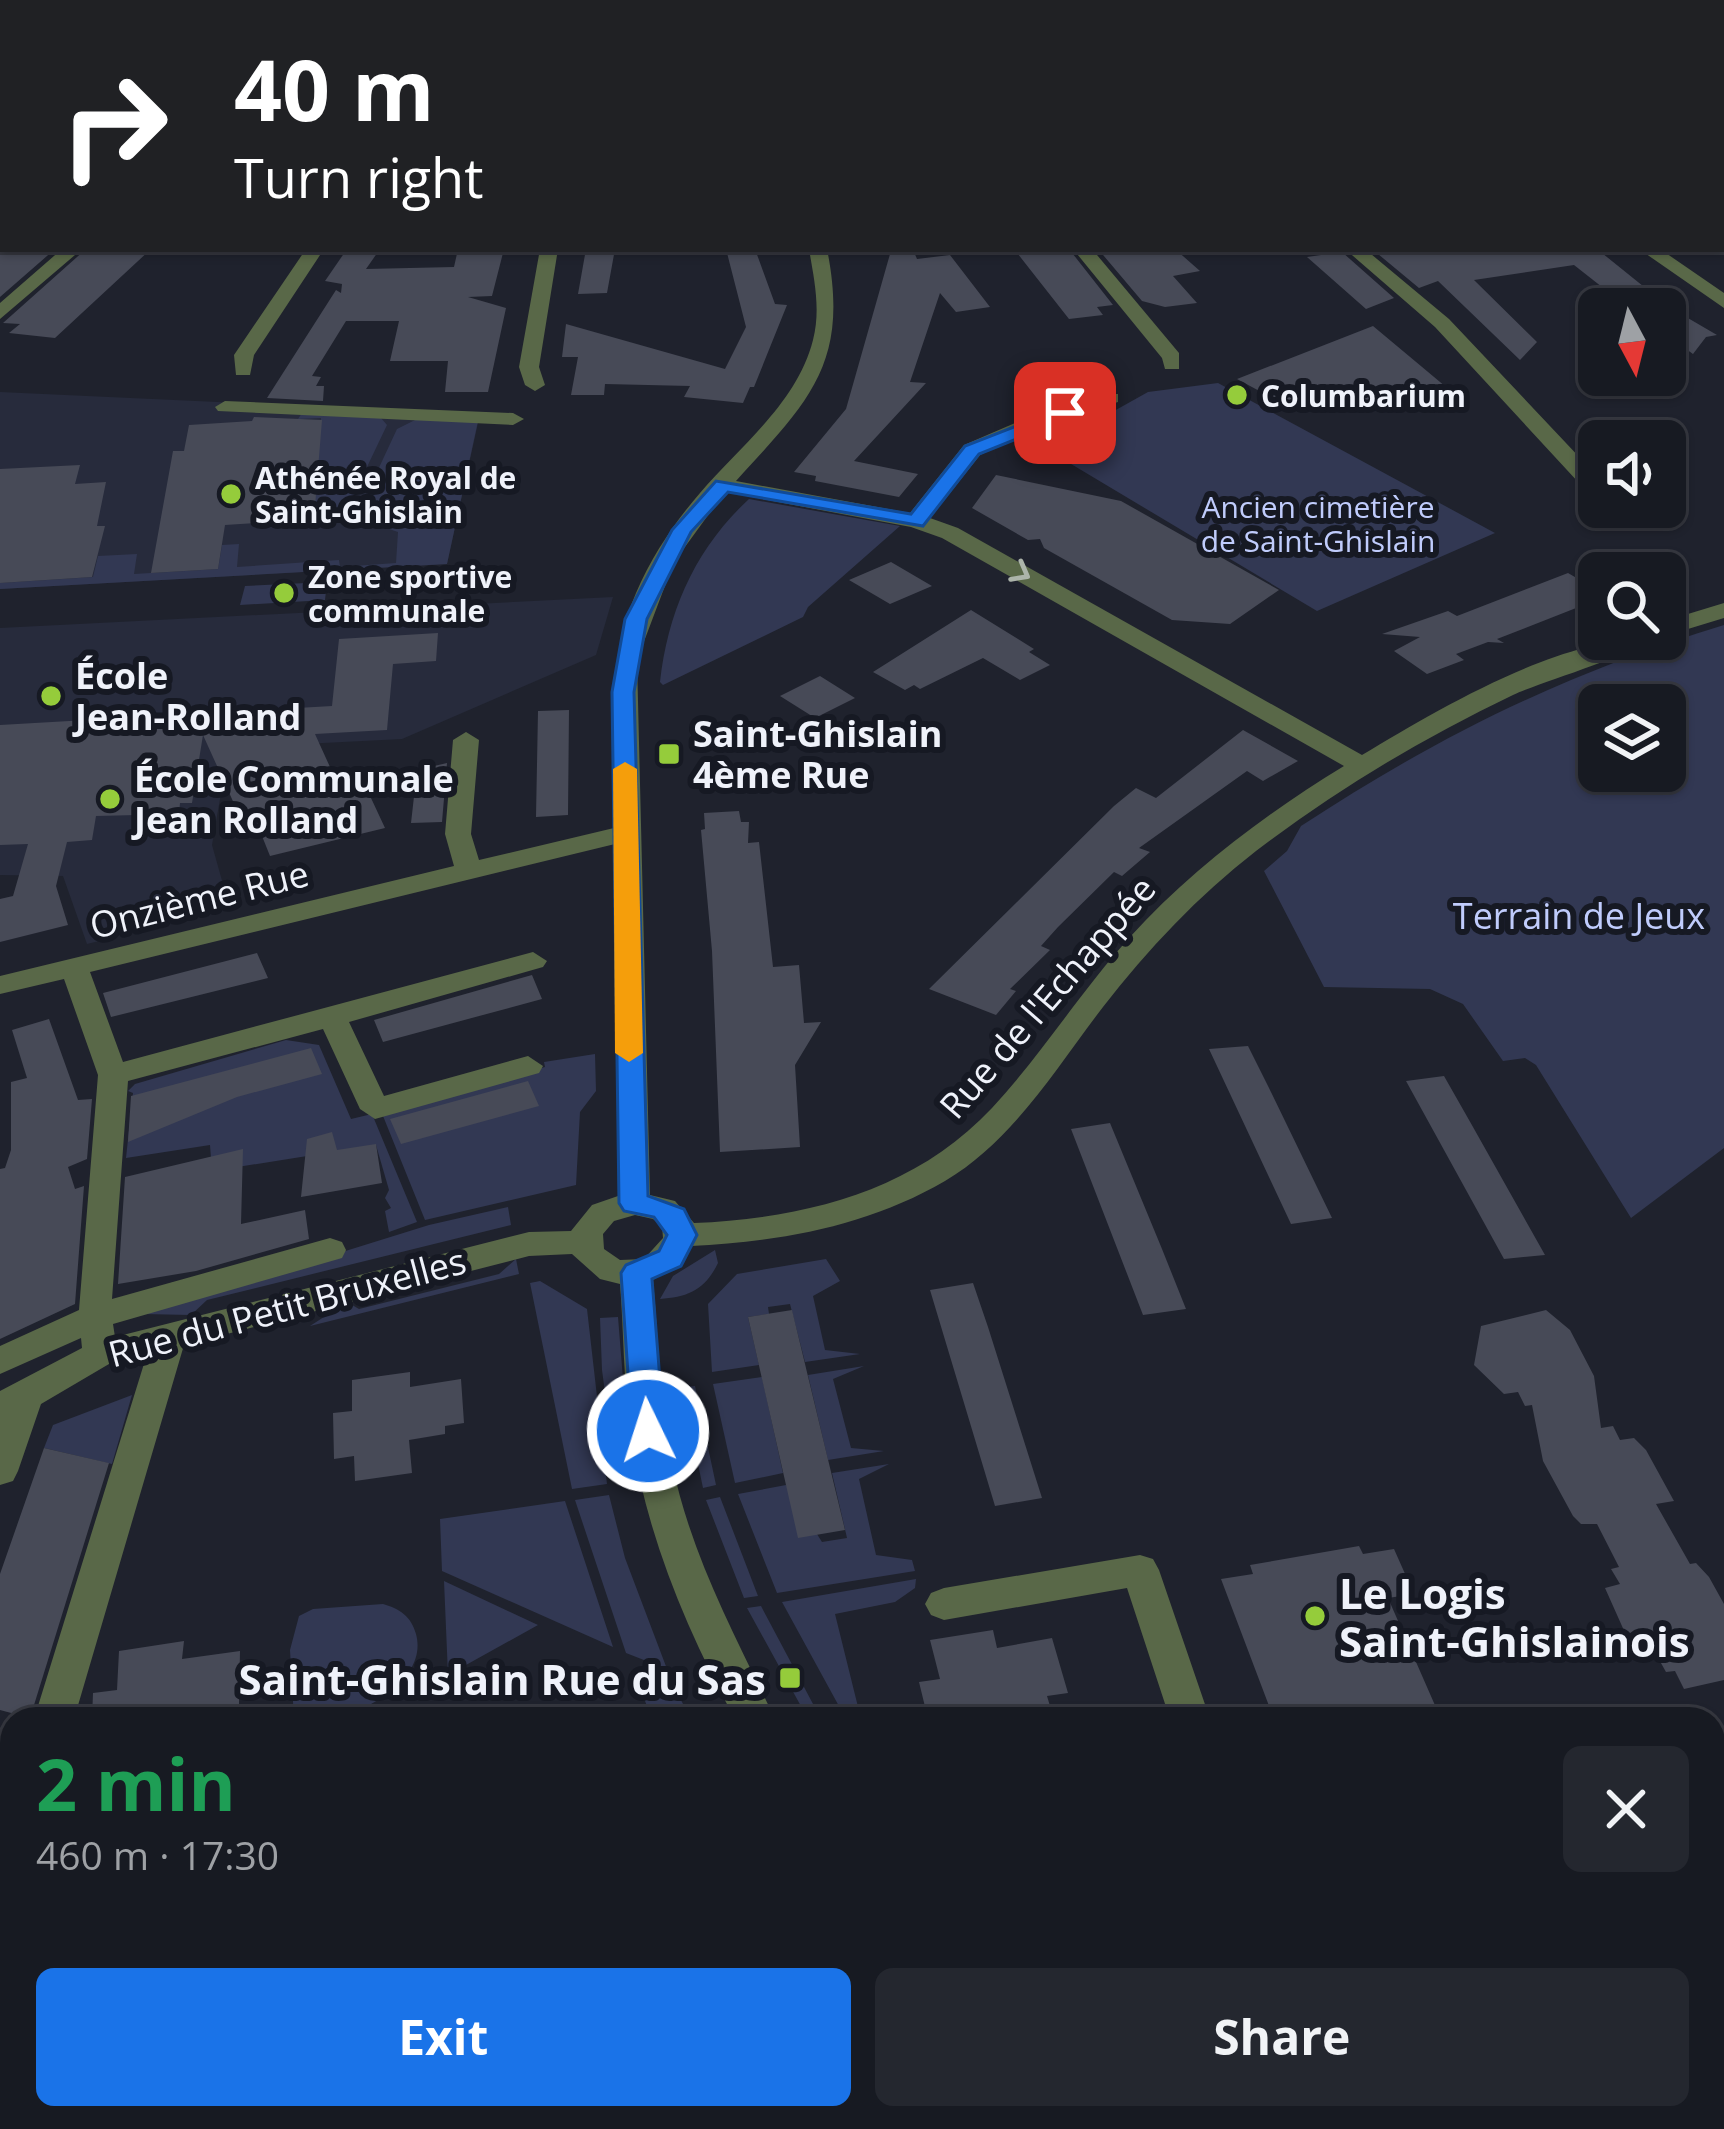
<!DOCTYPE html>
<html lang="en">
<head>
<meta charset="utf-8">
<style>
  :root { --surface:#171a22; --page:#24272f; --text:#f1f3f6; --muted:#9ea1a5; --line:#363840; --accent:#1a73e8 }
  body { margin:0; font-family:"Open Sans",sans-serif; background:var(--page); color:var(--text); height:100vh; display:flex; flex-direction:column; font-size:45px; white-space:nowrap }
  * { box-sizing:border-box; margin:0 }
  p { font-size:39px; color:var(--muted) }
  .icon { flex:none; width:66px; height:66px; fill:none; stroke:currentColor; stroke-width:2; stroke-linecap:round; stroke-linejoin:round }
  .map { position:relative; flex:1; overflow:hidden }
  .drawer { position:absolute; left:0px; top:1707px; width:1725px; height:423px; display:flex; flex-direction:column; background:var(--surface); border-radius:36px 36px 0 0; box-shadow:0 3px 9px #0004,0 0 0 3px var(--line) }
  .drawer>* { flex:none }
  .guide { position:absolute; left:0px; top:0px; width:1725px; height:252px; box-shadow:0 3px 9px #0004,0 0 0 3px var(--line); background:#202124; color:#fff; overflow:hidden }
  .needle { width:78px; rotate:173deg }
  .tools { position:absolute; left:1578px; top:288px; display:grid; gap:24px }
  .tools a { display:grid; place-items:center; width:108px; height:108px; border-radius:18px; background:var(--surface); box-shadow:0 3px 9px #0004,0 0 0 3px var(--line); font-size:60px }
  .pin { position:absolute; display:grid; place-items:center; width:102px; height:102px; color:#fff; margin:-51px; border-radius:24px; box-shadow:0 6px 18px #0006 }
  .me { position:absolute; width:132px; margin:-66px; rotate:356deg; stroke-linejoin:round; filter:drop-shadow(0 0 9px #0008) }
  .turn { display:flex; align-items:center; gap:42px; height:252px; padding:0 36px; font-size:54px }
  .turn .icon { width:156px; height:156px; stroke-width:2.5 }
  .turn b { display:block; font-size:84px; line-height:102px }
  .round { display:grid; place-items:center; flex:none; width:126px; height:126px; border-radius:18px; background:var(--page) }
  .head { display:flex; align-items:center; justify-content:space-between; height:204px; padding:0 36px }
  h1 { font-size:72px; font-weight:700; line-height:90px; color:#1e9e55 }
  .action { display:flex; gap:24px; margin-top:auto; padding:24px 36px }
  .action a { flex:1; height:138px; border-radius:18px; background:var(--accent); color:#fff; font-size:48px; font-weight:700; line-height:138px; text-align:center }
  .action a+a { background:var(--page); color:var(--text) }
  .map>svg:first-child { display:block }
  .built { fill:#272b3c }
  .green { fill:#323853; fill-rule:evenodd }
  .forest { fill:#454d6e }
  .building { fill:#474a57 }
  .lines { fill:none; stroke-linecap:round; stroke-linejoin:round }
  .minor { fill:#596848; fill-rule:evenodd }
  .rail-casing { stroke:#8a8d96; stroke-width:8 }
  .rail { stroke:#161923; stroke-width:4.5; stroke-dasharray:15; stroke-linecap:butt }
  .oneway { stroke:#acb4aa }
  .route { fill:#1a73e8; stroke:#114b97; stroke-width:3 }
  .slow { fill:#f59e0b }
  .poi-dot { fill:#95cc3b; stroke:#161923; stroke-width:4.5 }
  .labels { text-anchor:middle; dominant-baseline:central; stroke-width:12; stroke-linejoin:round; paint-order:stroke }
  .far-poi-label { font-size:30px; font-weight:bold; fill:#eff2fa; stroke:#161923; text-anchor:start }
  .far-park-label { font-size:30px; fill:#c0ccfc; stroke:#161923 }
  .poi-label { font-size:36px; font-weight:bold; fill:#eff2fa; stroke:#161923; text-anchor:start }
  .street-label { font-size:36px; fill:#eff2fa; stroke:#161923 }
  .park-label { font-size:36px; fill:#c0ccfc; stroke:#161923 }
  .near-poi-label { font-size:42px; font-weight:bold; fill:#eff2fa; stroke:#161923; text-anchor:start }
</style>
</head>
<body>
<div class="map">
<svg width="1724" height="2129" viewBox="0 0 1724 2129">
  <rect width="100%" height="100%" fill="#1f222d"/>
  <!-- built -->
  <path class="built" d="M0 0H440L3 3 0 104Z
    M0 392 480 414 447 564 0 589Z
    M613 597 596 655 402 739 242 747 228 753 212 845 230 909 87 944 63 876 0 875V628Z
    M1713 1948 1724 1954V2129H962L960 2118H1713Z"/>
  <!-- green -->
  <path class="green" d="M1218 383 1495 533 1317 611 1046 449 1148 392Z
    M302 413 381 418 387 425 346 511 331 522 313 525 321 418 298 419Z
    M417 419 478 421 447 564 0 589V583L93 577 98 556 137 554 134 574 218 569 222 545 239 544 237 567 339 560 340 567 396 563 398 532 377 525 380 503 363 502 397 429Z
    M749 499 900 526 808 607 803 617 663 685 660 682C668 610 696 548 749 499Z
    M327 582 325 600 240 605 245 586Z
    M1724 625V1148L1631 1218 1536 1065 1525 1058 1503 1061 1463 1004 1430 989 1324 987 1264 871 1287 851 1301 826C1442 734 1562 675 1724 625ZM1599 705H1665V771H1599Z
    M286 1040 319 1045 351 1119 372 1114 417 1222 389 1232 385 1211 391 1208 385 1198 389 1190 376 1145 225 1169 211 1158 210 1145 126 1158 133 1093 128 1091 135 1084Z
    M595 1054 596 1091 580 1112 576 1185 425 1220 381 1111 545 1067 544 1062Z
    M508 1207 511 1225 207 1300 191 1315 143 1314 429 1225Z
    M715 1250 718 1263C705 1290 688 1297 660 1299L673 1276Z
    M516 1259 519 1274 310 1326 347 1302 359 1309 499 1274Z
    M826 1259 840 1281 813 1296 825 1350 860 1354 805 1362 790 1304 768 1307 769 1314 748 1317 759 1365 712 1372 708 1304 737 1274Z
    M540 1281 587 1309 607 1484 572 1489 530 1283Z
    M618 1317 627 1429 637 1480 617 1483 602 1370 600 1318Z
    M864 1366 833 1379 851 1448 884 1451 828 1460 808 1375Z
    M762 1377 783 1473 735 1483 713 1384Z
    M695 1386 716 1485 703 1488 682 1387Z
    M132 1395 112 1464 44 1448 53 1425Z
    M889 1464 859 1479 876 1555 912 1560 915 1571 777 1593 738 1494 786 1485 822 1542 847 1538 832 1473Z
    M609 1495 625 1558 667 1669 626 1653 575 1500Z
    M720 1497 758 1596 744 1598 706 1500Z
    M565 1501 613 1647 442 1571 440 1519Z
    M916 1579 915 1588 895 1602 835 1614 861 1719H846L782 1602Z
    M444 1581 538 1625 448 1675Z
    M383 1604C400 1609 411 1616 416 1634 428 1678 369 1711 332 1719 320 1721 306 1719 294 1719L290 1650 299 1616 313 1609Z
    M761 1606 821 1719H808L747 1608Z
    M633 1670 674 1687 691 1719H652Z"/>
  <!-- forest -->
  <path class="forest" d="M755 0H1348L722 3Z"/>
  <!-- building -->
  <path class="building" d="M0 249H55L0 297Z
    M86 249H151L55 338 9 333 20 324 3 323Z
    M347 249H380L366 269 454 267 458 249H504L492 296 468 297 506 308 488 392H445L448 361H390L399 321H346L312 376 321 377 316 386H324L323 401 267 398 336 290 341 293 342 284 325 281Z
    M586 249H615L607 293 578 294Z
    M726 249H755L775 304 787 305 754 387H750L743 403 684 397 690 386 605 384 604 395H571L578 357H562L566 324 725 369 746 327Z
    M1014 249H1069L1113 305 1097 307 1103 315 1069 319Z
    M1098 249H1175L1200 271 1173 276 1197 303 1165 307 1142 301Z
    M1372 249H1597L1669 307 1717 335 1706 337 1693 354 1665 334V309H1630L1574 265 1474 280 1537 342 1520 360 1438 281 1419 288Z
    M914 252 917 259 950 255 990 307 956 312 940 293 910 382 926 383 854 461 918 474 899 497 815 481 816 476 794 472 846 409 890 254Z
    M1342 252 1394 298 1366 309 1307 257Z
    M1373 326 1452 392 1343 407 1332 396 1295 410 1237 379Z
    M254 417 322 420 314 519 225 525 218 569 151 573 173 451H184L189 425 252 421Z
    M80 465 75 484 106 482 97 526H105L92 577 0 583V469Z
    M996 475 1121 501 1279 590 1230 624 1172 620 1044 548 1040 539 1028 540 972 508Z
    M891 562 932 586 890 604 849 580Z
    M1568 573 1599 591V599L1497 639 1504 643 1488 642 1456 654 1464 660 1427 674 1394 651 1420 637 1382 634 1448 611 1457 616Z
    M971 610 1034 649 1029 652 1050 665 1020 680 983 658 920 689 914 685 905 690 873 672Z
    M438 633 436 661 393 664 387 730 315 734 340 789 364 783 385 828 270 856 254 816 241 819 203 735 192 803H180L179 814 96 816 92 840 67 842 56 886 68 925 0 942V899L13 896 28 844 0 845V725L332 706 339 639Z
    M820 676 855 698 815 718 780 696Z
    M569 710 568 815 536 817 538 711Z
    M1243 730 1298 761 1263 781 1247 771 1139 848 1150 852 1122 876 1114 872 1058 927 1041 946 1050 950 1010 989 1016 991 996 1015 929 989 1114 806 1136 788 1156 798Z
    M447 763 442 822 411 823 417 770Z
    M739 811 741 822H749L748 843 759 842 773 967 799 965 804 1023 821 1022 795 1065 800 1147 720 1152 712 951 701 830 705 829 704 813Z
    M257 953 268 978 111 1017 103 993Z
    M532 975 542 999 383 1042 374 1020Z
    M49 1019 78 1100 92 1099 87 1159 68 1167 75 1189 84 1186 75 1304 0 1339V1169L5 1168 11 1150V1082L27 1078 12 1030Z
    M1248 1046 1269 1088 1332 1218 1291 1224 1209 1049Z
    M311 1048 322 1074 237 1097 128 1142 131 1096Z
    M1444 1076 1473 1127 1545 1255 1504 1259 1406 1081Z
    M528 1081 539 1106 401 1144 390 1119Z
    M1110 1123 1162 1249 1186 1309 1143 1315 1071 1129Z
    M332 1132 337 1150 376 1144 382 1183 301 1197 307 1139Z
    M243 1149 241 1224 305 1210 309 1239 196 1271 118 1284 125 1177Z
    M973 1283 988 1327 1042 1498 995 1506 930 1290Z
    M792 1310 845 1530 798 1538 748 1317Z
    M1546 1310 1570 1330 1594 1376 1601 1428 1613 1426 1620 1440 1634 1438 1646 1450 1674 1501 1656 1504 1690 1564 1696 1563 1709 1577 1724 1604V1680L1684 1689 1675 1671 1666 1672 1657 1656 1643 1659 1630 1644 1605 1588 1620 1584 1611 1569 1619 1567 1597 1524H1581L1573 1516 1543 1461 1532 1405 1525 1406 1518 1392 1504 1394 1474 1365 1481 1326Z
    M410 1372V1387L461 1379 464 1423 445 1426V1434L409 1440 412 1473 355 1481 354 1456 334 1459 333 1413 352 1411V1380Z
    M44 1448 109 1463 30 1718 0 1710V1574Z
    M1359 1546 1363 1554 1394 1549 1414 1594 1388 1598 1441 1719H1274L1221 1579 1253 1574 1250 1565Z
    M993 1630 997 1648 1052 1638 1068 1693 1047 1696 1050 1706 1013 1713 1015 1719H928L919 1682 940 1679 930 1640Z
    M184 1641 182 1659 240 1651 239 1705 217 1709V1719H92L93 1693 117 1690 119 1651Z"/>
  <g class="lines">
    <!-- minor -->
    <path class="minor" d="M1724 24V34L1722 35V25Z
      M0 187H3V197H0Z
      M62 249H82L0 319V303Z
      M306 249H324L254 355 250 375H236L234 355Z
      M540 249H558L539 367 545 385 535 391 525 385 519 367Z
      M809 249H827C850 364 809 401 736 481L910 513 964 445 1020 421 1104 394H1118V402L1034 429 980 455 930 518 958 528 1362 755C1439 709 1556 639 1646 639 1627 658 1543 681 1513 695 1421 739 1336 790 1256 851 1198 896 1148 949 1103 1007 1056 1068 1013 1141 945 1181 868 1226 779 1242 691 1246L683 1263 653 1280C659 1342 659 1403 672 1463 691 1556 735 1635 775 1719H735C686 1629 646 1534 631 1432 623 1383 624 1333 620 1284L600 1279 572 1254 529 1256 184 1345 74 1719H34L147 1354 109 1364 41 1404 18 1471 13 1481 0 1485V1391L82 1348 81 1338 0 1374V1346L79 1310 98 1075 64 979 0 994V976L454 866 445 834 453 740 466 732 479 740 471 834 479 860 614 828C614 746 603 670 636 593 652 556 674 523 700 493 741 445 797 403 813 340 821 309 814 279 809 249ZM725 492 911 527 942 538 1344 766C1267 813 1191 870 1130 937 1081 991 1042 1054 992 1108 913 1192 805 1218 694 1223L675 1201 650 1195 637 660 674 562ZM615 844 618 1196 592 1205 571 1231 529 1232 115 1337 113 1324 342 1258 346 1250 342 1242 330 1238 112 1299 128 1081 323 1029 360 1109 375 1119 539 1073 543 1066 528 1056 384 1096 349 1022 543 967 547 961 533 952 123 1062 90 972ZM635 1215 653 1219 662 1226 663 1238 644 1259 620 1260 604 1249 603 1234 614 1221Z
      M1073 249H1092L1179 353V369H1165L1162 358Z
      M1345 249H1365L1449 319 1599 478V498L1591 496 1435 327Z
      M1639 249H1660L1724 293V308Z
      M225 401 513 413 524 419 513 425 218 411 215 407Z
      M1724 603V618L1665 636V621Z
      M1140 1555 1153 1559 1159 1570 1210 1719H1170L1127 1588 944 1620 931 1615 925 1604 931 1593 944 1588Z
      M12 1840V1912L0 1916V1845Z
      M0 1987 12 1991V2033L0 2029Z
      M368 2118H447L451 2129H372Z
      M719 2118H871V2129H767L763 2120V2129H719Z"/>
    <defs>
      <path id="rail" d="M386 3 402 0
        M623 3 651 0
        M656 3 683 0"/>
    </defs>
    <!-- rail casing -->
    <use href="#rail" class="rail-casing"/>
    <!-- rail -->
    <use href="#rail" class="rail"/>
  </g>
  <!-- one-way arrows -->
  <defs><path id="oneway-chevron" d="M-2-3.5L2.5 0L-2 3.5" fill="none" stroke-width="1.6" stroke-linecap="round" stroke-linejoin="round" transform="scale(3)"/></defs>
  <use class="oneway" href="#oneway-chevron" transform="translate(1021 573) rotate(29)"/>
  <!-- route -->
  <path class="route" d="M1065 407 1072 409V417L979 454 923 526 728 492 691 532 647 619 634 692 648 1196 684 1209 697 1235 681 1266 652 1279 664 1431 659 1440 648 1443 637 1440 632 1431 621 1273 626 1265 659 1251 667 1235 654 1217 624 1211 619 1203 612 692 625 619 672 530 716 481 911 514 965 446Z"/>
  <!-- slow -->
  <path class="slow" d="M625 762 637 769 643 1053 629 1062 615 1053 613 769Z"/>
  <!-- markers -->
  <g class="poi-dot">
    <circle cx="1237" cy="395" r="12"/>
    <circle cx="231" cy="494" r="12"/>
    <circle cx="284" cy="593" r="12"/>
    <circle cx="51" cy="696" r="12"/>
    <rect x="657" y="742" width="24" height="24" rx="6"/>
    <circle cx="110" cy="799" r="12"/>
    <circle cx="1315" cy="1616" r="12"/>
    <rect x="778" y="1666" width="24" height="24" rx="6"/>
  </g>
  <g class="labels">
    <!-- far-poi labels -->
    <g class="far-poi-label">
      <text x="1261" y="395">Columbarium</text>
      <text x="255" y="477">Athénée Royal de<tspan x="255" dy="34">Saint-Ghislain</tspan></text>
      <text x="308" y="576">Zone sportive<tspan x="308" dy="34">communale</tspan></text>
    </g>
    <!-- far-park labels -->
    <g class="far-park-label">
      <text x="1318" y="506">Ancien cimetière<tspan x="1318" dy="34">de Saint-Ghislain</tspan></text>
    </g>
    <!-- poi labels -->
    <g class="poi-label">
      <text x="75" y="675">École<tspan x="75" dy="41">Jean-Rolland</tspan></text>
      <text x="693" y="733">Saint-Ghislain<tspan x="693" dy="41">4ème Rue</tspan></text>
      <text x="134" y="778">École Communale<tspan x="134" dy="41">Jean Rolland</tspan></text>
    </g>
    <!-- street labels -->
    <g class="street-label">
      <text transform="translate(199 899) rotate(-14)">Onzième Rue</text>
      <text transform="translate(1047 997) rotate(-49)">Rue de l'Echappée</text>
      <text transform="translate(287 1307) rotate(-15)">Rue du Petit Bruxelles</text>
    </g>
    <!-- park labels -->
    <g class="park-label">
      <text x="1579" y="915">Terrain de Jeux</text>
    </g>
    <!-- near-poi labels -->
    <g class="near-poi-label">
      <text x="1339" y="1592">Le Logis<tspan x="1339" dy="48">Saint-Ghislainois</tspan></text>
      <text x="766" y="1678" text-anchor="end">Saint-Ghislain Rue du Sas</text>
    </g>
  </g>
</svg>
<div class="tools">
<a><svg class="needle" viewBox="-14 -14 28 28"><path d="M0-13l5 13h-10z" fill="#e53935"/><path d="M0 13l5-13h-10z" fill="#9ea1a5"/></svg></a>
<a><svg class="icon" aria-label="sound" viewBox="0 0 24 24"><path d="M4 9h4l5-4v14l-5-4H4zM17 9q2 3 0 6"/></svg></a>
<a><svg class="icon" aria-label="search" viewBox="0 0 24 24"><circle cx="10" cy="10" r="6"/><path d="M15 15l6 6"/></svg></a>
<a><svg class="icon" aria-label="layers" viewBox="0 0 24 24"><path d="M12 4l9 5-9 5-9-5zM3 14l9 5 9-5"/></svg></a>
</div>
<div class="pin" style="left:1065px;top:413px;background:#d93025"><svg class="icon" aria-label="arrive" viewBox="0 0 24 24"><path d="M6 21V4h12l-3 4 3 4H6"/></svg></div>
<svg class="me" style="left:648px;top:1431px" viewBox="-20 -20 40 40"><circle r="17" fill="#1a73e8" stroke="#fff" stroke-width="3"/><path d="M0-11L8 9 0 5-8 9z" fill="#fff"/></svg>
<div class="guide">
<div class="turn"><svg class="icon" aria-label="right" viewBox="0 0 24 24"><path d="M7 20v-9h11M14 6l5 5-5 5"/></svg><div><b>40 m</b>Turn right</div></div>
</div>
<section class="drawer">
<div class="head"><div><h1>2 min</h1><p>460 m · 17:30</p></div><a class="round"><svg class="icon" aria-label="close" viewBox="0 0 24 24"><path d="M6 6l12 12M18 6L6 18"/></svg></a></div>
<div class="action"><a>Exit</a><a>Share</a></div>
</section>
</div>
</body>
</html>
